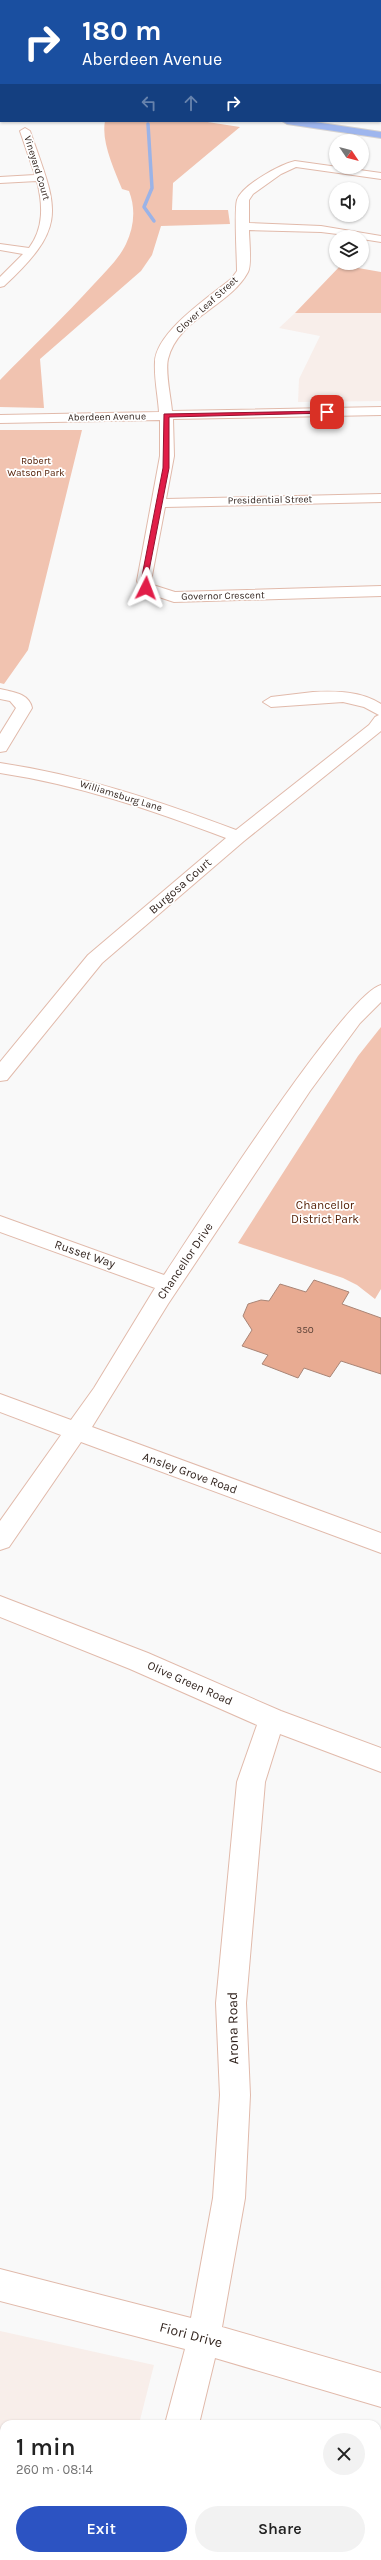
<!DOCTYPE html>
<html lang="en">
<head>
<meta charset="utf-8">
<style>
  :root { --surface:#fff; --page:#f2f2f2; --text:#222; --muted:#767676; --accent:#2c53c2 }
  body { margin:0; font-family:Karla,sans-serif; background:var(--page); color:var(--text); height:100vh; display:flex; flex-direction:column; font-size:15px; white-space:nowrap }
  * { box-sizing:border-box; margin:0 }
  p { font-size:13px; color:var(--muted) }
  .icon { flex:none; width:22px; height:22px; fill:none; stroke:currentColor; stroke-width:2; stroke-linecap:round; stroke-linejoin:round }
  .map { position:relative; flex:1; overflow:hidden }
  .sheet { position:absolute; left:0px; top:2420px; width:381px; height:140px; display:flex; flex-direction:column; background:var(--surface); border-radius:12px 12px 0 0; box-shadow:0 1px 3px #0004 }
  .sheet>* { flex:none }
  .guide { position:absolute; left:0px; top:0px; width:381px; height:122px; box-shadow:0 1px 3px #0004; background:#1a4fa0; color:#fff; overflow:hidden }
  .needle { width:26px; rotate:125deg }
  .fabs { position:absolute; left:329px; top:134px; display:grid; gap:8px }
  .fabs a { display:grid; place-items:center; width:40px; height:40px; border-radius:50%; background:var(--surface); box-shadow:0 1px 3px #0004; font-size:20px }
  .pin { position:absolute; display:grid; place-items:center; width:34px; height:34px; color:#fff; margin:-17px; border-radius:8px; box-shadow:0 2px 6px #0006 }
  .me { position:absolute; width:44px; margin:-22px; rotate:3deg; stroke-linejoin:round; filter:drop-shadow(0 0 3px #0008) }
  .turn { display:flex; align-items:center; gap:14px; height:84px; padding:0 16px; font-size:18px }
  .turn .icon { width:52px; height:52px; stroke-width:2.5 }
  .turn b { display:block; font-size:28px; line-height:34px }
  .lanes { display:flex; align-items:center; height:38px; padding:0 16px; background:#0003; justify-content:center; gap:20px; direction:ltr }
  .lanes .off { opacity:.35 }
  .round { display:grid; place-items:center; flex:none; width:42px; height:42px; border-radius:21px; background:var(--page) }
  .summary { display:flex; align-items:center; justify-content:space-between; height:68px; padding:0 16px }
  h1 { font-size:24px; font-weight:600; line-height:30px }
  .action { display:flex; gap:8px; margin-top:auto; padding:8px 16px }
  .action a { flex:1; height:46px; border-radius:24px; background:var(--accent); color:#fff; font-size:16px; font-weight:600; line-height:46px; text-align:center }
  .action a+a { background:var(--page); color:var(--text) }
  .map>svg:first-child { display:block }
  .built { fill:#f8eeea }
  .green { fill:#f1c3b0 }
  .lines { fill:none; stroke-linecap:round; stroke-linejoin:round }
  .stream { stroke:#9bb3e7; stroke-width:3.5 }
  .building { fill:#e8ab92; stroke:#a98576 }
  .minor-casing { stroke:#e1baab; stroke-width:2 }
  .major-casing { stroke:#d5d2d1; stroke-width:2 }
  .minor { fill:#fff; fill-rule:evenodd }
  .major { fill:#9eb6ee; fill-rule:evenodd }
  .route { fill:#e11d48; stroke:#92132f }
  .labels { text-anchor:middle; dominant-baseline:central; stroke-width:3.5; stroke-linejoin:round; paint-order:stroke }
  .far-street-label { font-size:10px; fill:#2d1f19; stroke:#fff }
  .far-park-label { font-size:10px; fill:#511b01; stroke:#fff }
  .number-label { font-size:10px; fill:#5c4237 }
  .street-label { font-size:12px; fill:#2d1f19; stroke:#fff }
  .park-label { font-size:12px; fill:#511b01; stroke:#fff }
  .near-street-label { font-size:14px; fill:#2d1f19; stroke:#fff }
</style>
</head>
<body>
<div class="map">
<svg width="381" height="2560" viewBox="0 0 381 2560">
  <rect width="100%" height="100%" fill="#f9f9f9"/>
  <!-- built -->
  <path class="built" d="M295 313H381V401L298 402 299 379 320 336 279 328Z
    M0 2331 154 2365 139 2424H4V2556H104L103 2560H0Z"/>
  <!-- green -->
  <path class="green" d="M105 121H201L240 127 173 183 172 210H228L230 224 161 226 152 255 141 271 40 359 44 408 0 407V380C31 348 64 317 94 284 105 272 119 259 126 244 134 227 136 209 129 191L122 189C114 169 101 142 105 121Z
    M341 265 381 272V313H295Z
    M0 430H82L28 650 4 684 0 683Z
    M381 1027V1289L375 1299 357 1285 343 1278 238 1243 358 1056Z"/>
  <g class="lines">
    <!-- stream -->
    <path class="stream" d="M148 124 152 188 144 207 154 221"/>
  </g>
  <!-- building -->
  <path class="building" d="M314 1280 349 1292 342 1304 381 1318V1374L341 1361 330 1377 304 1368 298 1378 262 1364 268 1355 242 1346 252 1330 243 1316 248 1304 261 1300 269 1301 280 1284 306 1292Z"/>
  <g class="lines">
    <defs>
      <path id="minor" d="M0 0H9V1H1V3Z
        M164 0H174L175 1H165Z
        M0 24H1L0 31Z
        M380 43H381V49H380Z
        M380 87H381V93H380Z
        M25 128 30 131C57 209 70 225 4 286L0 287V277L23 254 0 250V244L29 248C44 228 43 205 37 181L0 183V177L35 175 20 131Z
        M295 161 381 173V179L296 167 281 174 253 194 249 200V223L321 226 381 236V242L362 239V237L321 232 249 230C249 239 252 265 248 272 230 306 178 318 168 359 165 372 171 398 172 411L381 407V415L173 419 174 456 166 499 381 494V502L165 507 151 581 153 585 175 592 381 586V596L174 602 141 591 137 581 160 456V420L0 423V415L159 412C158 396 154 378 155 362 156 332 209 297 231 279L237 271C237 257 234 211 237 200 242 185 281 164 295 161Z
        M0 689C12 692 29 693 32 708L6 751 0 752V734L16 708 10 701 0 699Z
        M313 692C336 691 361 691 381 704V731L244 841 102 963 7 1080 0 1081V1062L88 955 226 838C152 810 79 785 0 773V763C82 775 159 801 236 830L369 725 375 717 379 715 364 707 343 702 271 707 263 702 271 697Z
        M381 985V1002L360 1023 310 1091 168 1304 92 1427 381 1533V1553L81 1442 9 1547 0 1550V1521L61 1435 0 1412V1394L71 1420 94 1388 155 1288 0 1232V1216L164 1275C194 1230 345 994 381 985Z
        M0 1596 148 1653 281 1711 381 1748V1772L280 1734 265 1782 246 2003 250 2095 245 2198 222 2327 381 2373V2407L215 2358 199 2424H165L185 2349 0 2301V2269L191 2318 213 2198 220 2095 216 2003 237 1782 257 1725 130 1669 0 1617Z
        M130 2556H164L163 2560H129Z"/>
      <path id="major" d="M0 71H1V77H0Z
        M282 121H308L381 132V138L287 124Z"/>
    </defs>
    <!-- minor casing -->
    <use href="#minor" class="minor-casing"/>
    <!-- major casing -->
    <use href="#major" class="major-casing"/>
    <!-- minor -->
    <use href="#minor" class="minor"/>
    <!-- major -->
    <use href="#major" class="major"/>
  </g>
  <!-- route -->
  <path class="route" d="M327 411 329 413 169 417V468L147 581 149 588 144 590 141 581 163 468 164 414Z"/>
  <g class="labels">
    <!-- far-street labels -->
    <g class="far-street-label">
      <text transform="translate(37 168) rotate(73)">Vineyard Court</text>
      <text transform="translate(207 305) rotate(-42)">Clover Leaf Street</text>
      <text transform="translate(107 417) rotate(-1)">Aberdeen Avenue</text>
      <text transform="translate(270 500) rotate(-1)">Presidential Street</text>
      <text transform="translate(223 596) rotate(-1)">Governor Crescent</text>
      <text transform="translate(121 796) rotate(17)">Williamsburg Lane</text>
    </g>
    <!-- far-park labels -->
    <g class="far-park-label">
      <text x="36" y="461">Robert<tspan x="36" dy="12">Watson Park</tspan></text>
    </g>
    <!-- number labels -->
    <g class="number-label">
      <text x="305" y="1330">350</text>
    </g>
    <!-- street labels -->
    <g class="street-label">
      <text transform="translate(180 886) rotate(-41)">Burgosa Court</text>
      <text transform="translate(85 1254) rotate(19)">Russet Way</text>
      <text transform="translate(185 1261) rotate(-56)">Chancellor Drive</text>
      <text transform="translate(190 1473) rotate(20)">Ansley Grove Road</text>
      <text transform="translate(190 1683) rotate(24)">Olive Green Road</text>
    </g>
    <!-- park labels -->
    <g class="park-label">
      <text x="325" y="1205">Chancellor<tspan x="325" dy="14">District Park</tspan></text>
    </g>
    <!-- near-street labels -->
    <g class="near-street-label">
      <text transform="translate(233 2028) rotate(-91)">Arona Road</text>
      <text transform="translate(191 2335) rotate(15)">Fiori Drive</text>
    </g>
  </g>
</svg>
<div class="fabs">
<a><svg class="needle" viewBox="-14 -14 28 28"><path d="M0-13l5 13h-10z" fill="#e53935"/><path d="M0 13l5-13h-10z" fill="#767676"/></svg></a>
<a><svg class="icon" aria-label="sound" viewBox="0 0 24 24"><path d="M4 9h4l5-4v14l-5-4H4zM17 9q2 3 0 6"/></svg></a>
<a><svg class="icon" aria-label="layers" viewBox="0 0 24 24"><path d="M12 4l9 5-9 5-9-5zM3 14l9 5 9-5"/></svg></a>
</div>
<div class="pin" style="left:327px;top:412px;background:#d93025"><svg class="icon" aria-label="arrive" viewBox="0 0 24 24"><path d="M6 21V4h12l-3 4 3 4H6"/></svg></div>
<svg class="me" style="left:146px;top:588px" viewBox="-20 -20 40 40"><path d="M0-17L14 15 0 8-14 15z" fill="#e11d48" stroke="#fff" stroke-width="4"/></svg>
<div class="guide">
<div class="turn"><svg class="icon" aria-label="right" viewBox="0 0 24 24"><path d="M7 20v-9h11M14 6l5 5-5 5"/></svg><div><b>180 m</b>Aberdeen Avenue</div></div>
<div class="lanes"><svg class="icon off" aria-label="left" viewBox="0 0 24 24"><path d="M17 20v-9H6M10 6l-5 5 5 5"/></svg><svg class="icon off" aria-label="ahead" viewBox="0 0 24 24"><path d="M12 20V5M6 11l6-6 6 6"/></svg><svg class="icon" aria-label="right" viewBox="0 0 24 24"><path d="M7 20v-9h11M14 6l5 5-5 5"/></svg></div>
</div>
<section class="sheet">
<div class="summary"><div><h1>1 min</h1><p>260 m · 08:14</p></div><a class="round"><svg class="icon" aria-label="close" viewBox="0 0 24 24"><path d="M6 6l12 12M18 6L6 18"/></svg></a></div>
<div class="action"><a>Exit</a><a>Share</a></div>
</section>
</div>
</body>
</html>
